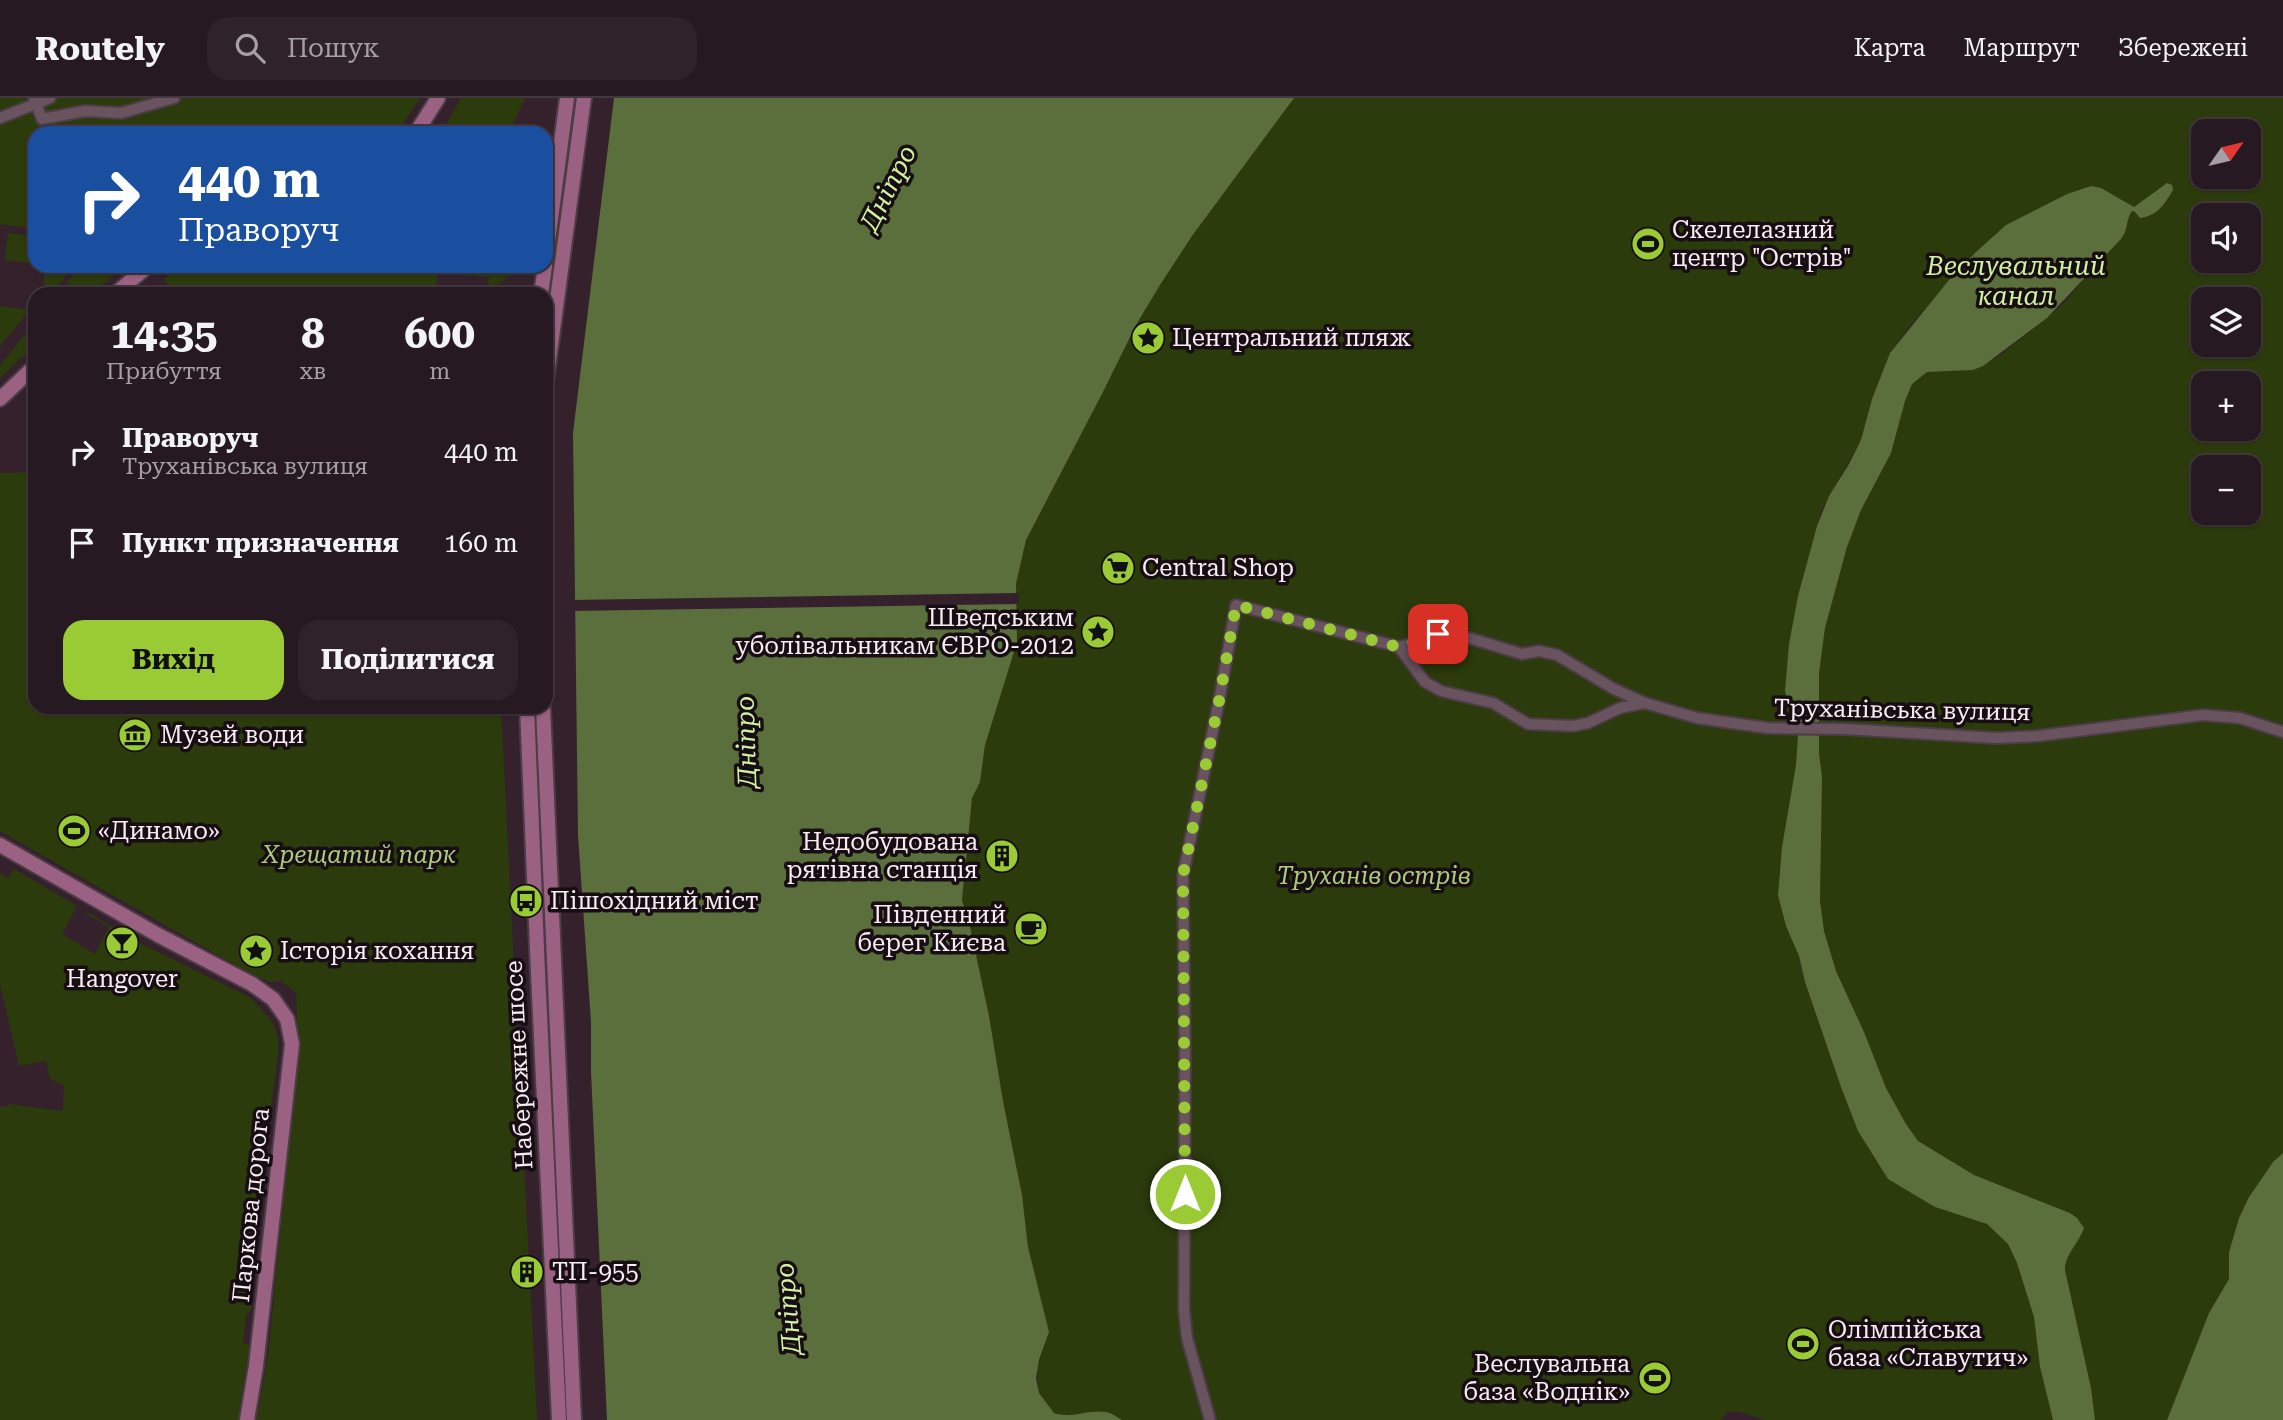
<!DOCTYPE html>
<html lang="uk">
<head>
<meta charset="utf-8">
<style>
  :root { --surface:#271921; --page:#2f222a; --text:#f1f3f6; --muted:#a4a0a5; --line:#43383f; --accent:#9acb34 }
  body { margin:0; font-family:"Roboto Serif",serif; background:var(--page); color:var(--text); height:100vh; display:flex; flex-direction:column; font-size:26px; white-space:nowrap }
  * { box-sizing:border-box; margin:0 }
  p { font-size:23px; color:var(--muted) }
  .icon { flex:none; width:38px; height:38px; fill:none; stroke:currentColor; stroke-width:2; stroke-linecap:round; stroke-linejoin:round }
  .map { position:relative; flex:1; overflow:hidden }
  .panel { position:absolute; left:28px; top:189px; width:525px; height:427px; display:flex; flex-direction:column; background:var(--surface); border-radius:21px; box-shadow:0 2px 5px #0004,0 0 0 2px var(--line) }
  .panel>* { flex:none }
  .guide { position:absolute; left:28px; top:28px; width:525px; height:147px; border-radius:21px; box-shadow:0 2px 5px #0004,0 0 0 2px var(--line); background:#1a4fa0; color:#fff; overflow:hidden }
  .needle { width:46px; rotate:56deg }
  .tools { position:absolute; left:2191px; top:21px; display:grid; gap:14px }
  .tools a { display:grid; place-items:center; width:70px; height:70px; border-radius:14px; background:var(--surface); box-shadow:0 2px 5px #0004,0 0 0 2px var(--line); font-size:35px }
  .pin { position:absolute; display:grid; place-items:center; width:60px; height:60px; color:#fff; margin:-30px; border-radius:14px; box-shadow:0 4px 10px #0006 }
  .me { position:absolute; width:77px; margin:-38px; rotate:0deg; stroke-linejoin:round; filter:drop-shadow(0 0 5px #0008) }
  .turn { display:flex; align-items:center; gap:24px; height:147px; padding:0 35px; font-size:32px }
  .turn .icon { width:91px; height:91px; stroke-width:2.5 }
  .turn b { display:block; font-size:49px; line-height:60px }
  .eta { display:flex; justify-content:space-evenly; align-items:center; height:119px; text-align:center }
  .eta b { font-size:42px; font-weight:700; line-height:49px }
  .primary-button { display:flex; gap:14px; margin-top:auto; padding:14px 35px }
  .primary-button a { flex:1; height:80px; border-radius:21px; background:var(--accent); color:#111; font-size:28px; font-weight:700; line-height:80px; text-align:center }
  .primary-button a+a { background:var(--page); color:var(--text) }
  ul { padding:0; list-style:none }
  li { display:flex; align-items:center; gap:21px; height:91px; padding:0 35px }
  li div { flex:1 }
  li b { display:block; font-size:26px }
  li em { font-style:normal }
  header { display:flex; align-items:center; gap:42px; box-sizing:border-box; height:98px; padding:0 35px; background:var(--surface); border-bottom:2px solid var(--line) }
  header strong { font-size:33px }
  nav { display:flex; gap:38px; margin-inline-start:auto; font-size:24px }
  .search { width:490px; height:63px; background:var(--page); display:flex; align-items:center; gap:18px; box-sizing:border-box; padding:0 24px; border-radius:21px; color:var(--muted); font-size:26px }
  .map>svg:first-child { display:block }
  .green { fill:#2c3b0c; fill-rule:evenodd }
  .water { fill:#5b6f3c }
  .pier { fill:#34212c }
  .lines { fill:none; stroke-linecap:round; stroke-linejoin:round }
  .stream { stroke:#5b6f3c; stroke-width:2.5 }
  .minor-casing { stroke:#4c3c45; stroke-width:14 }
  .major-casing { stroke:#4c3c45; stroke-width:18 }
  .minor { stroke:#69535f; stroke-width:10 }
  .major { stroke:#9b6183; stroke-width:14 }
  .route { stroke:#9acb34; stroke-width:12; stroke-dasharray:0 21.6 }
  .labels { text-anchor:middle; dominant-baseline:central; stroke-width:7; stroke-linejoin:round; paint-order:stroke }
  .poi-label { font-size:24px; fill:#f9ebf2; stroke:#160e12; text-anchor:start }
  .street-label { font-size:24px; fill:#f9ebf2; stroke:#160e12 }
  .park-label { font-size:24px; font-style:italic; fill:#adcb7e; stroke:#160e12 }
  .water-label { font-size:26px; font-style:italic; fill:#d1f1a2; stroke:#160e12 }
</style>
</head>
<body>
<header>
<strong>Routely</strong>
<div class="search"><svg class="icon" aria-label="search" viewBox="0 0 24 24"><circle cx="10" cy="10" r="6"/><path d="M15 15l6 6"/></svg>Пошук</div>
<nav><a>Карта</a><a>Маршрут</a><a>Збережені</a></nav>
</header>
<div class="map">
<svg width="2283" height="1322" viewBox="0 0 2283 1322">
  <rect width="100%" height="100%" fill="#34212c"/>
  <!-- green -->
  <path class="green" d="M0 0H421L396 35H35V131L0 126Z
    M461 0H525L509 35H441Z
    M1294 0H2283V1055L2273 1064 2249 1099 2239 1120 2229 1154V1181L2209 1215 2167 1322H2095L2091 1290 2065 1172C2065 1156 2078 1145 2083 1130L2077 1120 2070 1115 1974 1077 1934 1054 1918 1043 1906 1026 1886 990 1864 934 1836 873 1824 833 1820 803 1822 679 1819 655V575L1825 530 1847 449 1861 412 1891 355 1905 303 1912 286 1927 274 1973 272 1999 258 2047 220 2066 203 2097 165 2124 137 2130 116 2133 113 2140 120 2165 106 2173 92 2157 91 2147 102 2134 109 2101 90 2091 88 2067 96 2006 127 1976 154 1910 228 1890 255 1872 301 1861 342 1821 414 1798 498 1788 555 1798 637 1796 667 1779 777 1805 884 1841 989 1935 1109 1987 1126 2008 1146 2017 1165 2034 1219 2040 1269 2053 1322H1765L1740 1314H1728L1720 1322H1122L1108 1314 1084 1315 1070 1318 1054 1315 1039 1295 1037 1271 1049 1234 1028 1149 1022 1097 1003 1003 989 918 966 812 962 802 972 700 980 684 985 647 997 604 1016 514V486L1026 442 1104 292 1136 227 1160 187 1192 138ZM2203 33H2249V79H2203ZM2203 117H2249V163H2203ZM2203 201H2249V247H2203ZM2203 285H2249V331H2203ZM2203 369H2249V415H2203Z
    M8 135 35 138V166L5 162Z
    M45 168H75L51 196H43Z
    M80 168H125L120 169 119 172 95 193H92L91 196H58Z
    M181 168H514L513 176 493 190H488L489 180 438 174 435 196H217L212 189 202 196H176L164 181Z
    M0 208 30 212 0 248Z
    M35 224V248L22 260H19L18 263 0 280V267Z
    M35 374V609H501L537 1322H256L268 1258 298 956 296 895 281 883 270 884 249 875 0 733V375Z
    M14 771 77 808 62 836 95 856 109 829 86 816 87 814 142 846 251 900 273 924 278 940V956L262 1080 251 1212 246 1217 243 1245 250 1247 238 1322H0V1008L7 1009 8 1006 63 1013 64 987 50 981 46 963 19 968 0 886V775L8 780Z"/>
  <!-- water -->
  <path class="water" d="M614 0H1294L1192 138 1160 187 1136 227 1104 292 1026 442 1016 486 1017 544 985 647 980 684 972 700 962 802 969 824 989 918 1003 1003 1022 1097 1028 1149 1049 1234 1039 1262 1036 1280 1039 1295 1054 1315C1072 1321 1088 1311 1106 1314 1112 1315 1117 1319 1122 1322H607L591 974V924L578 737 573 335Z
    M2167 85 2172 87 2173 92C2165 106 2157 118 2140 120L2135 114 2132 113C2126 121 2128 133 2121 141L2047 220 1983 268 1973 272 1927 274 1912 286 1905 303 1891 355 1861 412 1847 449 1825 530 1819 575V655L1822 679 1820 803 1824 833 1836 873 1864 934 1886 990 1906 1026 1918 1043 1974 1077 2070 1115 2077 1120 2084 1130C2079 1145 2065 1156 2065 1172L2091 1290 2095 1322H2053L2040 1269 2034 1219 2017 1165 2008 1146 1987 1126 1935 1109 1888 1081 1858 1033 1841 989 1805 884 1799 858 1786 828 1778 797 1782 749 1796 667 1798 637 1797 630 1792 622 1785 593 1789 546 1798 498 1817 428 1829 398 1849 366 1861 342 1872 301 1890 255 1949 182 1976 154 2006 127 2067 96 2091 88 2101 90 2134 109Z
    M2283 1055V1322H2167L2209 1215 2229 1181V1154L2239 1120 2249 1099 2273 1064Z"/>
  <!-- pier -->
  <path class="pier" d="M1019 495V506L571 513V502Z"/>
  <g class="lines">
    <!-- stream -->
    <path class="stream" d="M136 5 153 0"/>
    <defs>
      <path id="minor" d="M34 0 42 21 85 13 121 15 174 0
        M0 20 50 0
        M1399 549 1425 584 1441 593 1493 605 1528 626 1573 628 1588 625 1620 610 1644 605
        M1210 1322 1187 1240 1184 1212 1185 964 1183 777 1219 603 1236 507 1399 549 1445 535 1469 540 1522 556 1539 553 1557 557 1614 591 1645 605 1697 620 1767 630 1845 631 1996 640 2038 638 2203 617 2240 620 2283 634"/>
      <path id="major" d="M416 35 438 0
        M546 158 567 0
        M115 196 148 168
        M541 196 545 168
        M546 284 584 0
        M0 301 35 268
        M527 609 538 875 559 1322
        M543 609 574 1322
        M0 747 158 837 252 886 273 901 287 921 292 946 256 1268 247 1322"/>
    </defs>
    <!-- minor casing -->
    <use href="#minor" class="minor-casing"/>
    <!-- major casing -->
    <use href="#major" class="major-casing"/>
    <!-- minor -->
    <use href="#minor" class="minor"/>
    <!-- major -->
    <use href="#major" class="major"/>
  </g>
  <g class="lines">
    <!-- route -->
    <path class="route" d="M1185 1096 1183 777 1219 603 1236 507 1399 549 1438 536"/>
  </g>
  <!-- icons -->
  <defs>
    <symbol id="stadium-disc" viewBox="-11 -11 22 22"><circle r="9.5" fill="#9acb34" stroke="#160e12"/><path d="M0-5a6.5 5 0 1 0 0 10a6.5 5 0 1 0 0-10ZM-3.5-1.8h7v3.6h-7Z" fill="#111"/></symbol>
    <symbol id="sight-disc" viewBox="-11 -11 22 22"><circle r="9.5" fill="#9acb34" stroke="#160e12"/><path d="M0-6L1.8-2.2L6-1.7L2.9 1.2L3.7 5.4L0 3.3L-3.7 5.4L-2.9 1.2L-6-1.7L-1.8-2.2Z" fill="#111"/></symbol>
    <symbol id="supermarket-disc" viewBox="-11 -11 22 22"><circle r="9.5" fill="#9acb34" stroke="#160e12"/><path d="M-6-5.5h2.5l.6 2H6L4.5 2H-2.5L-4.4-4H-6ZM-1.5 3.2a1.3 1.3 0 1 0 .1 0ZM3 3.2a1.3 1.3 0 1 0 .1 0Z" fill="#111"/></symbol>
    <symbol id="museum-disc" viewBox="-11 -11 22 22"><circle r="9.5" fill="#9acb34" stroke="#160e12"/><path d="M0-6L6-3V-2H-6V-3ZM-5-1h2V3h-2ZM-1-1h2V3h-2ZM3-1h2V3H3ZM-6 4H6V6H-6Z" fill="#111"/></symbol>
    <symbol id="building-disc" viewBox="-11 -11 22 22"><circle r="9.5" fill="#9acb34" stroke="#160e12"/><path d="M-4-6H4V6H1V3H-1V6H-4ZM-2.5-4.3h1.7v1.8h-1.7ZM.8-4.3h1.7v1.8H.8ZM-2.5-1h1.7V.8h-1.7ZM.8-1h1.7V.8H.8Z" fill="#111"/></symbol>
    <symbol id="bus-disc" viewBox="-11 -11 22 22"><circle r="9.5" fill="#9acb34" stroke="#160e12"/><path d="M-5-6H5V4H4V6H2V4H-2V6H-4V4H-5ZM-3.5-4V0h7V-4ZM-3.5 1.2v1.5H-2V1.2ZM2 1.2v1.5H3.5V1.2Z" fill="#111"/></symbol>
    <symbol id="cafe-disc" viewBox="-11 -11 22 22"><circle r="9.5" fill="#9acb34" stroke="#160e12"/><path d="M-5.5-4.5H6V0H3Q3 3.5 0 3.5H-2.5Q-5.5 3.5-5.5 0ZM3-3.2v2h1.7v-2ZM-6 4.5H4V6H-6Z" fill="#111"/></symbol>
    <symbol id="bar-disc" viewBox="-11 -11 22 22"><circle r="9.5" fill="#9acb34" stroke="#160e12"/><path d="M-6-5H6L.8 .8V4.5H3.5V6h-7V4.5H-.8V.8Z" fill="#111"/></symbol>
  </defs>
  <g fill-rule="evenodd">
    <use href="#stadium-disc" x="1629" y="127" width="38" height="38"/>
    <use href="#sight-disc" x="1129" y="221" width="38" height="38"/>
    <use href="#supermarket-disc" x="1099" y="451" width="38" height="38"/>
    <use href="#sight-disc" x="1079" y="515" width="38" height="38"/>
    <use href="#museum-disc" x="116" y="618" width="38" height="38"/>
    <use href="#stadium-disc" x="55" y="714" width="38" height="38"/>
    <use href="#building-disc" x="983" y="739" width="38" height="38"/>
    <use href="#bus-disc" x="507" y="784" width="38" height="38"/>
    <use href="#cafe-disc" x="1012" y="812" width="38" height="38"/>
    <use href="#bar-disc" x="103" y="826" width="38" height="38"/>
    <use href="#sight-disc" x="237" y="834" width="38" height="38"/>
    <use href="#building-disc" x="508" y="1155" width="38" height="38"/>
    <use href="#stadium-disc" x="1784" y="1227" width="38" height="38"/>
    <use href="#stadium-disc" x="1636" y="1261" width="38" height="38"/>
  </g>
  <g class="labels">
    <!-- poi labels -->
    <g class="poi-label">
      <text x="1672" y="132">Скелелазний<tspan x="1672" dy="28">центр "Острів"</tspan></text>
      <text x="1172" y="240">Центральний пляж</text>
      <text x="1142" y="470">Central Shop</text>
      <text x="1074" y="520" text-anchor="end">Шведським<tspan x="1074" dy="28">уболівальникам ЄВРО-2012</tspan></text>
      <text x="160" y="637">Музей води</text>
      <text x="98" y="733">«Динамо»</text>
      <text x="978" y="744" text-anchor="end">Недобудована<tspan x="978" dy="28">рятівна станція</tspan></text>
      <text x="550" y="803">Пішохідний міст</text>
      <text x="1006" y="817" text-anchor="end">Південний<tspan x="1006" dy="28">берег Києва</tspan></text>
      <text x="280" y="853">Історія кохання</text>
      <text x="122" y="881" text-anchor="middle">Hangover</text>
      <text x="552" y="1174">ТП-955</text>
      <text x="1828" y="1232">Олімпійська<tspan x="1828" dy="28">база «Славутич»</tspan></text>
      <text x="1630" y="1266" text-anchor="end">Веслувальна<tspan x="1630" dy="28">база «Воднік»</tspan></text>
    </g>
    <!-- street labels -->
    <g class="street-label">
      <text transform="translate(1902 612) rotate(1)">Труханівська вулиця</text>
      <text transform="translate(519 967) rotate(-93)">Набережне шосе</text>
      <text transform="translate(251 1107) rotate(-84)">Паркова дорога</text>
    </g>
    <!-- park labels -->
    <g class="park-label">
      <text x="359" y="757">Хрещатий парк</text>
      <text x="1374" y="778">Труханів острів</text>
    </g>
    <!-- water labels -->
    <g class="water-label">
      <text transform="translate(888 90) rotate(-63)">Дніпро</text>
      <text x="2016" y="168">Веслувальний<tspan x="2016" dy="30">канал</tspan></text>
      <text transform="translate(746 644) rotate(-92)">Дніпро</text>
      <text transform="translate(788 1211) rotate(-95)">Дніпро</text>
    </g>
  </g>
</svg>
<div class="tools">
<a><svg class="needle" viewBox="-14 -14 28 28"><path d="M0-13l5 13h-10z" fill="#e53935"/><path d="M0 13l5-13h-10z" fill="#a4a0a5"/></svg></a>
<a><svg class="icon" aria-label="sound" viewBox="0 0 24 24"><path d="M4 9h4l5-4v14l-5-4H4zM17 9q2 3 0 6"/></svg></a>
<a><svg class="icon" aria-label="layers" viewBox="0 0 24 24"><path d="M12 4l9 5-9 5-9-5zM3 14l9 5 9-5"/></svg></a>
<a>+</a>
<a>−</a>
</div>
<div class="pin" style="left:1438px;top:536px;background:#d93025"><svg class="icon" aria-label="arrive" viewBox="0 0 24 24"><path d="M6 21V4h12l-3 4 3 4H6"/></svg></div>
<svg class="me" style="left:1185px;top:1096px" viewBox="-20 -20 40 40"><circle r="17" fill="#9acb34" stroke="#fff" stroke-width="3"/><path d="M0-11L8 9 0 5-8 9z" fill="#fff"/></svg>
<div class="guide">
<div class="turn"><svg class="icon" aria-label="right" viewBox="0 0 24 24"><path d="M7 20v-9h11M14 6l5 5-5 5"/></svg><div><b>440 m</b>Праворуч</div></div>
</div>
<section class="panel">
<div class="eta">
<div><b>14:35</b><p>Прибуття</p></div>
<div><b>8</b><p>хв</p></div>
<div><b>600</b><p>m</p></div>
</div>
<ul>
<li><svg class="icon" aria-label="right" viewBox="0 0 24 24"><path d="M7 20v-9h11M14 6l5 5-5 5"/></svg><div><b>Праворуч</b><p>Труханівська вулиця</p></div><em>440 m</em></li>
<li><svg class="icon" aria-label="arrive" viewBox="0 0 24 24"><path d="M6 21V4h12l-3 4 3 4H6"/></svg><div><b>Пункт призначення</b></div><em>160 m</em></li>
</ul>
<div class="primary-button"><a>Вихід</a><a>Поділитися</a></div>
</section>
</div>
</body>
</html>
